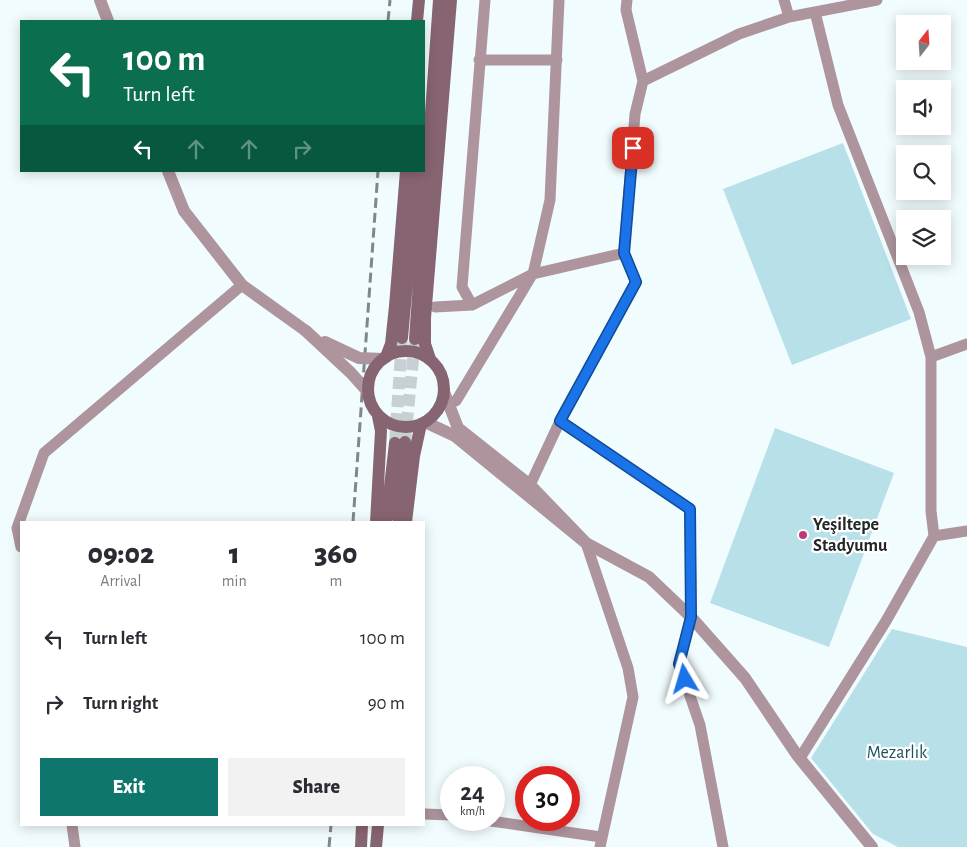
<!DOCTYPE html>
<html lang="en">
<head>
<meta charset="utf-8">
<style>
  :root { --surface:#fff; --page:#f2f2f3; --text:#2b2b33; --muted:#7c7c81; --accent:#0f766e }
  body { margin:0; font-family:"Alegreya Sans",sans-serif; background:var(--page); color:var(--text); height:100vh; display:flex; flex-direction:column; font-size:19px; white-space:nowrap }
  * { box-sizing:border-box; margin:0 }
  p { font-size:16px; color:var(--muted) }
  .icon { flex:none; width:28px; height:28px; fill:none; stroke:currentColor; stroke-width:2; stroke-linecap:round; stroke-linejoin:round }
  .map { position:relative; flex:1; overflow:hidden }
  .drawer { position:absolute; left:20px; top:521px; width:405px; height:305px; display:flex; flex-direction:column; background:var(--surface); border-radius:0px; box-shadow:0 2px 12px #0003 }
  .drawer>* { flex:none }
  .hud { position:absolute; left:20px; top:20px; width:405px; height:152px; border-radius:0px; box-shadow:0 2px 12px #0003; background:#0b6e4f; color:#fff; overflow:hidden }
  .needle { width:32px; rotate:17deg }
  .fabs { position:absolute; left:896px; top:15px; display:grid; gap:10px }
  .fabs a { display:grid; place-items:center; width:55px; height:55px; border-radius:0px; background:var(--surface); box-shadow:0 2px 12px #0003; font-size:25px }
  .speed { position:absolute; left:440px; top:766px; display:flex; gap:10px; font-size:25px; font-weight:700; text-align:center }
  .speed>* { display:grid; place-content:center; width:65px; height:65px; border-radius:50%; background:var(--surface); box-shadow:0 2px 12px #0003; line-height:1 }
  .speed small { font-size:12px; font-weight:400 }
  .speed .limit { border:8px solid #d22; background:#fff; color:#111 }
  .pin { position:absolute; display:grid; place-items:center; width:42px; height:42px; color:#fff; margin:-21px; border-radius:10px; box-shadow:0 2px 8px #0006 }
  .me { position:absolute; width:55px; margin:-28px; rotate:353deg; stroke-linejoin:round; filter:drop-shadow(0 0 4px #0008) }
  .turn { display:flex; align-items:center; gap:18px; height:105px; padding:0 20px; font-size:22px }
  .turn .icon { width:65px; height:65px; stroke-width:2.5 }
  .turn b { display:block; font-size:35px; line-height:42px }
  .lanes { display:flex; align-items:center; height:48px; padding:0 20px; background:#0003; justify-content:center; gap:25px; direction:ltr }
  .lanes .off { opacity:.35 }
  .eta { display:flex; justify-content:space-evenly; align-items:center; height:85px; text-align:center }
  .eta b { font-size:30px; font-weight:800; line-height:35px }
  .action { display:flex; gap:10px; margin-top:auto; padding:10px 20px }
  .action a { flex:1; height:58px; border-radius:0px; background:var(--accent); color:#fff; font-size:20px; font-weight:800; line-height:58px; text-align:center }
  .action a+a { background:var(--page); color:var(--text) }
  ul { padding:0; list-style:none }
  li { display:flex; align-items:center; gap:15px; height:65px; padding:0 20px }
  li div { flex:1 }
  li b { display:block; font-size:19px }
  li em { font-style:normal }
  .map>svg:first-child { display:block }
  .green { fill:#b8e0e9 }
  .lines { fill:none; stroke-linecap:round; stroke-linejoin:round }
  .secondary-tunnel { stroke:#c7d1d3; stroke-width:12; stroke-dasharray:12 6; stroke-linecap:butt }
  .minor { stroke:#ad949d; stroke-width:11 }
  .tertiary { stroke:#ad949d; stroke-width:12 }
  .secondary { stroke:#876471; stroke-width:12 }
  .rail { stroke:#808789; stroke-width:3; stroke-dasharray:10 5; stroke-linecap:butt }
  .tertiary-bridge { stroke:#ad949d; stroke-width:12 }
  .secondary-bridge { stroke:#876471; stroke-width:12 }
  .route-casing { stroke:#114b97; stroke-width:12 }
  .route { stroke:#1a73e8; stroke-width:9 }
  .poi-dot { fill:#be3879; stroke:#fff; stroke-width:2 }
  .labels { text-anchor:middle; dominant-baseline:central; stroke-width:4.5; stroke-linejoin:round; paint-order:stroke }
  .poi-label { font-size:18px; font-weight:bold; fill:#212627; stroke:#fff; text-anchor:start }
  .park-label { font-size:18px; fill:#1a535f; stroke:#fff }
</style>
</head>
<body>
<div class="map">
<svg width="967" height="847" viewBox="0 0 967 847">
  <rect width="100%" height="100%" fill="#f1fcfe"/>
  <!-- green -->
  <path class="green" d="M843 143 911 319 792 365 723 189Z
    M775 428 894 473 829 647 710 603Z
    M892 629 967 647V847H898L873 834 811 758Z"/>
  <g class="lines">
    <!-- secondary-tunnel -->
    <path class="secondary-tunnel" d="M405 442 415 339
      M395 443 402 338"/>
    <!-- minor -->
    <path class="minor" d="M485 0 462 287 472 305 533 274
      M559 0 550 200 533 274 624 253 635 114 643 81 626 10 627 0
      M784 0 789 17
      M815 12 838 105 919 312 931 357V511L934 536
      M479 60H557
      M643 81 739 34 789 17 877 0
      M435 307 472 305
      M931 357 967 344
      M456 401 532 275
      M560 421 690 509 691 617 679 664 700 725 723 847
      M530 485 560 421 636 282 624 253
      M586 543 628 668 633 697 600 847
      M21 547 17 528 44 453 242 285
      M800 758 886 621 934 536 967 531
      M424 814 451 815
      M484 820 601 837
      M72 825 75 847"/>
    <!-- tertiary -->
    <path class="tertiary" d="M100 0 108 21
      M168 171 184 211 242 285 306 331
      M425 422 455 436 586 543 530 485 458 428 444 392
      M586 543 649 577 691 617 745 678 797 755 872 847"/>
    <!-- secondary -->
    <path class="secondary" d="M417 21 419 0
      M402 338 417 171
      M415 339 439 0
      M386 357 391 344 395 306 406 171
      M430 359 425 344V318L451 0
      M398 518 405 442
      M376 522 381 431 378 416
      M386 522 395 443
      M406 522 414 456 421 424
      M361 847 362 825
      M376 847 378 825"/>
    <!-- rail -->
    <path class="rail" d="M388 21 390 0
      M353 522 378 171
      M329 847 331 825"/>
    <!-- tertiary-bridge -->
    <path class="tertiary-bridge" d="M306 331 351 373 368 392
      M325 342 359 358 383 359"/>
    <!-- secondary-bridge -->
    <path class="secondary-bridge" d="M368 389a38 38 0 1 1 76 0a38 38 0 1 1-76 0Z"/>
  </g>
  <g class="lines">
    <defs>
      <path id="route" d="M633 148 624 253 636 282 560 421 690 509 691 617 679 664 685 679"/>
    </defs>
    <!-- route casing -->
    <use href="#route" class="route-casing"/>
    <!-- route -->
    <use href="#route" class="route"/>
  </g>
  <!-- markers -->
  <circle class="poi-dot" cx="803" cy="535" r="5"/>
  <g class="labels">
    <!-- poi labels -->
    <g class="poi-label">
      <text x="813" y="525">Yeşiltepe<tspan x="813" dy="21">Stadyumu</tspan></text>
    </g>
    <!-- park labels -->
    <g class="park-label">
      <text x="897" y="753">Mezarlık</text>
    </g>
  </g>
</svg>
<div class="fabs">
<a><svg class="needle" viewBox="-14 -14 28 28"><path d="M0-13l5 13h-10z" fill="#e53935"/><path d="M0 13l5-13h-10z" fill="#7c7c81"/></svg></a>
<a><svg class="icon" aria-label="sound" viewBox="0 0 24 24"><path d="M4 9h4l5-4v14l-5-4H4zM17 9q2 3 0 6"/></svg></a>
<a><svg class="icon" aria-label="search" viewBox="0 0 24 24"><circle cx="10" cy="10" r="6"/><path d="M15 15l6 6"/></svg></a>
<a><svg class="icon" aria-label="layers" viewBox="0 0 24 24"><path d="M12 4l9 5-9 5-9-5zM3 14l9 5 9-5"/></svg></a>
</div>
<div class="speed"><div>24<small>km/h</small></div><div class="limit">30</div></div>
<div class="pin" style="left:633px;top:148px;background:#d93025"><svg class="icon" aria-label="arrive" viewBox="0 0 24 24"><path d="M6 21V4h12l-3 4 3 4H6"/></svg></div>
<svg class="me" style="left:685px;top:679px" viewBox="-20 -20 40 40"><path d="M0-17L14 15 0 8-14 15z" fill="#1a73e8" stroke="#fff" stroke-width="4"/></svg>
<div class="hud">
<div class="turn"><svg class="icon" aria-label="left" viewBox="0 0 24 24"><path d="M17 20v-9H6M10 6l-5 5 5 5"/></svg><div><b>100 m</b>Turn left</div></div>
<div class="lanes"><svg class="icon" aria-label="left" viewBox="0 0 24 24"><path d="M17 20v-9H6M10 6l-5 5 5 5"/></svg><svg class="icon off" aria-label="ahead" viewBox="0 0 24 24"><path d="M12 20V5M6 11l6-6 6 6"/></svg><svg class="icon off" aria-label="ahead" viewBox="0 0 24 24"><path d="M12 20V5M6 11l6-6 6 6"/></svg><svg class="icon off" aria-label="right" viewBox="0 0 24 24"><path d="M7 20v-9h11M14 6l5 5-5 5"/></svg></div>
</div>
<section class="drawer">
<div class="eta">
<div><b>09:02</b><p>Arrival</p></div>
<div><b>1</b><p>min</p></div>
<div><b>360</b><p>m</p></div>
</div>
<ul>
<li><svg class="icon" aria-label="left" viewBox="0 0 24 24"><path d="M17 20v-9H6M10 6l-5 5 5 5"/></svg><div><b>Turn left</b></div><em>100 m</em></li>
<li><svg class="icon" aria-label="right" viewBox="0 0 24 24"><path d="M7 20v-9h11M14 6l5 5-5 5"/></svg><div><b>Turn right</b></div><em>90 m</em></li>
</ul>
<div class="action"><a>Exit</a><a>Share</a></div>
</section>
</div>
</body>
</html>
